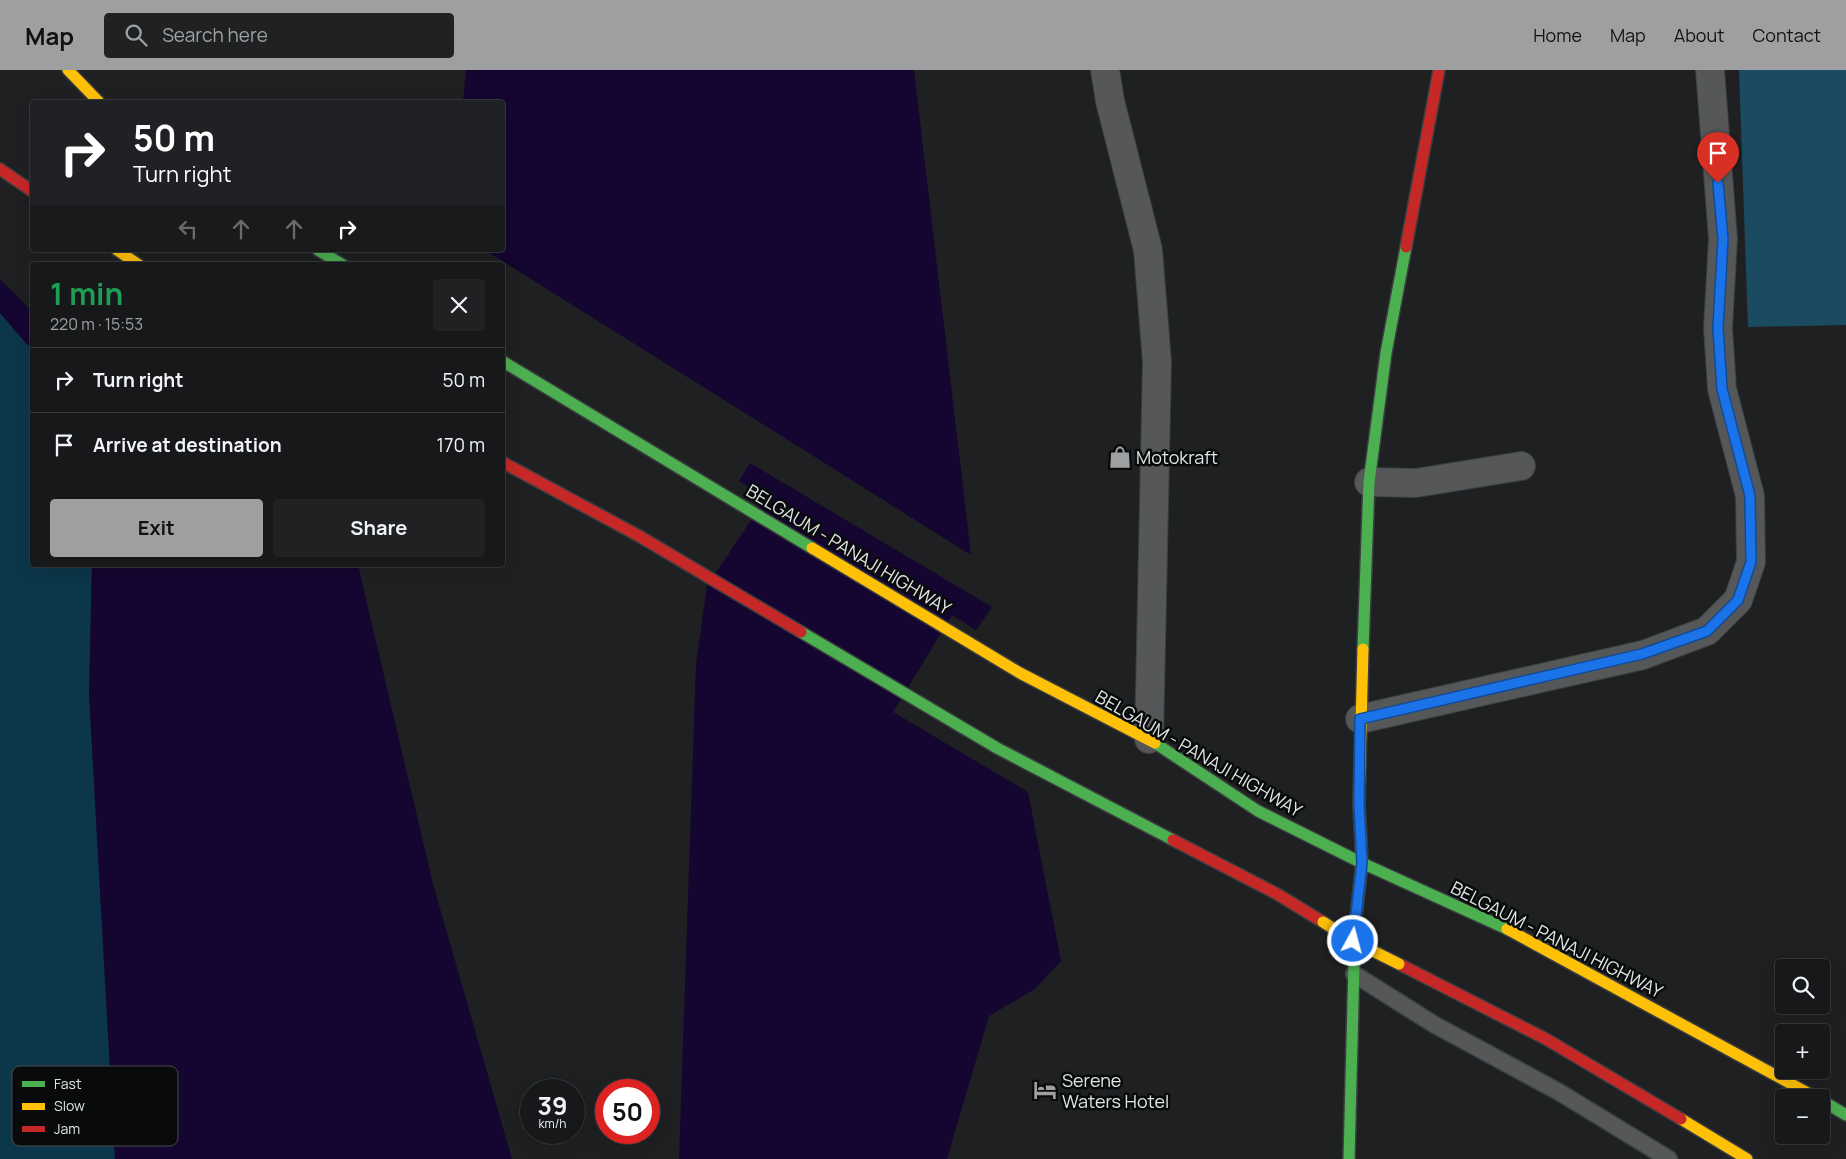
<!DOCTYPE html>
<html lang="en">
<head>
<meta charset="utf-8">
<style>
  :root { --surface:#16181a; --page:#1f2123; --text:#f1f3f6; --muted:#9ea0a2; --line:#353739; --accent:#9d9fa1 }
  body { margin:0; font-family:Manrope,sans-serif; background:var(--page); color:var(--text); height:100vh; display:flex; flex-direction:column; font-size:19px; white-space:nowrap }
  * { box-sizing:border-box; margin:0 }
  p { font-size:16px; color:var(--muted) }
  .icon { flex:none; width:28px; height:28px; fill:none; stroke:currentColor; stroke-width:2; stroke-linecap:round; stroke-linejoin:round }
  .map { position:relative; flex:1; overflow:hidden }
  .panel { position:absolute; left:30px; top:192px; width:475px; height:305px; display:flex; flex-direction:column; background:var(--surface); border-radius:5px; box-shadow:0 5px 20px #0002,0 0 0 1px var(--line) }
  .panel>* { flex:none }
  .top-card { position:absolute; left:30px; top:30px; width:475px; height:152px; border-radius:5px; box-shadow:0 5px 20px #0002,0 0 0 1px var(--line); background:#202124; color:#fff; overflow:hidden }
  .buttons { position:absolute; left:1775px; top:889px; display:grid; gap:10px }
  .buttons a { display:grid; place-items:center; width:55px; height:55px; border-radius:5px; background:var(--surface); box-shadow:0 5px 20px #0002,0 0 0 1px var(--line); font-size:25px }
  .speed { position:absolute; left:520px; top:1009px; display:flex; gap:10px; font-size:25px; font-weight:700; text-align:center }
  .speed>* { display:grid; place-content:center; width:65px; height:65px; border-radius:50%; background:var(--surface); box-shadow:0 5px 20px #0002,0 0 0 1px var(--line); line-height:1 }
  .speed small { font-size:12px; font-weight:400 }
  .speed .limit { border:8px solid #d22; background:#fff; color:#111 }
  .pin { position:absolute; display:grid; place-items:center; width:42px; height:42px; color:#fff; margin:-51px -21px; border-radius:50% 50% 50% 0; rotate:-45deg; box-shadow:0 0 5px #0007 }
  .pin .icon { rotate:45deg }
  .me { position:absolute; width:55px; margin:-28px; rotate:7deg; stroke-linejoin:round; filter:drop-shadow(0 0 4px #0008) }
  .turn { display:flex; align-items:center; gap:18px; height:105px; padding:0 20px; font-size:22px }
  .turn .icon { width:65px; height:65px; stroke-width:2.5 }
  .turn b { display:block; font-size:35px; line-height:42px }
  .lanes { display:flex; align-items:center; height:48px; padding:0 20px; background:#0003; justify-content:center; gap:25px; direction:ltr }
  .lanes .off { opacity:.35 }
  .round { display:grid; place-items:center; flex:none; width:52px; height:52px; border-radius:5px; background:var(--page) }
  .head { display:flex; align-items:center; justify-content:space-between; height:85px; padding:0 20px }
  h1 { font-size:30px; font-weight:700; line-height:38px; color:#1e9e55 }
  .button { display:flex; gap:10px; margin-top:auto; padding:10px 20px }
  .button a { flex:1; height:58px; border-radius:5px; background:var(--accent); color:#111; font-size:20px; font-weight:700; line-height:58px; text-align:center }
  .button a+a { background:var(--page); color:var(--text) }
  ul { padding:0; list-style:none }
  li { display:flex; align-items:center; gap:15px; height:65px; padding:0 20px; border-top:1px solid var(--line) }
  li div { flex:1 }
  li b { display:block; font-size:19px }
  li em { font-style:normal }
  header { display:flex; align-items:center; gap:30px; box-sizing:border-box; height:70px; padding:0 25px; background:var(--accent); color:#111 }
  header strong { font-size:24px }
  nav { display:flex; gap:28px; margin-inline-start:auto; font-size:18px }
  .search { width:350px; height:45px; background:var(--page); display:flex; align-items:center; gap:12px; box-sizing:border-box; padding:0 18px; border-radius:5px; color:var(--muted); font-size:19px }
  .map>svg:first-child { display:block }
  .green { fill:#0c374a }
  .forest { fill:#1b4b60 }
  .water { fill:#150631 }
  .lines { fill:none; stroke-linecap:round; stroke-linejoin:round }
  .lane-casing { stroke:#3b3e3f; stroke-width:19 }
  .street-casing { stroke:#3b3e3f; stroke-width:30 }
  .fast-casing { stroke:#3b3e3f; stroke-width:14 }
  .slow-casing { stroke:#3b3e3f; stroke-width:14 }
  .jam-casing { stroke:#3b3e3f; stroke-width:14 }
  .lane { stroke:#565759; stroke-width:16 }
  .street { stroke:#565759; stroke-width:28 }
  .fast { stroke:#4caf50; stroke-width:11 }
  .slow { stroke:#ffc107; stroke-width:11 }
  .jam { stroke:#c62828; stroke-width:11 }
  .slow-bridge-casing { stroke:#3b3e3f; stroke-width:14; stroke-linecap:butt }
  .slow-bridge { stroke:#ffc107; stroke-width:11 }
  .route-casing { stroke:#114b97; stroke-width:12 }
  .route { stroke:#1a73e8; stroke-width:9 }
  .labels { text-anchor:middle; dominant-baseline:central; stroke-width:5; stroke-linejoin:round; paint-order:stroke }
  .poi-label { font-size:18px; fill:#e1e4e5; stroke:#080a0b; text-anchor:start }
  .street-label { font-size:18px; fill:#e1e4e5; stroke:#080a0b }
  .key { fill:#080a0b; stroke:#494b4c; stroke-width:1 }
  .key-label { font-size:14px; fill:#e1e4e5 }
</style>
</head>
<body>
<header>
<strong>Map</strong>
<div class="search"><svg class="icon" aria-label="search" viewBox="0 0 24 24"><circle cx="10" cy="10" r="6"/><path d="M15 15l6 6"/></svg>Search here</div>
<nav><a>Home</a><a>Map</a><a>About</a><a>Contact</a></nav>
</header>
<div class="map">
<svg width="1846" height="1089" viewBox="0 0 1846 1089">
  <rect width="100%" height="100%" fill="#1e2022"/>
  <!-- green -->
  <path class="green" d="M0 243 32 280V495H92L89 624 115 1089H0Z"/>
  <!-- forest -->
  <path class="forest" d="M1739 0H1846V255L1748 257Z"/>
  <!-- water -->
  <path class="water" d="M466 0H914L971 485 485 180H502V32H463Z
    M0 209 32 241V280L0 243Z
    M750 393 992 537 976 560 952 545 893 642 1028 722 1061 891 1035 919 989 946 947 1089H679L696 594 707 516 766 428 739 411Z
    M92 495H358L433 814 512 1089H115L89 624Z"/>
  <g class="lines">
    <defs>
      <path id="lane" d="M1354 904 1435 955 1559 1022 1669 1089"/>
      <path id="street" d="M1105 0 1110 31 1148 180 1157 292 1149 669
        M1369 412 1416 413 1521 396
        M1360 649 1643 585 1707 561 1738 530 1751 492 1750 426 1722 319 1718 258 1723 169 1710 0"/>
      <path id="fast" d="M318 180 343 195
        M502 291 812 478
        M801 562 997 678 1173 770
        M1363 579 1369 412 1386 283 1406 177
        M1155 673 1258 741 1362 793 1507 859
        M1821 1030 1846 1045
        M1349 1089 1355 855"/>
      <path id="slow" d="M68 0 99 32
        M117 180 139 195
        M812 478 1020 603 1155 673
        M1355 855 1362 793 1359 734 1363 579
        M1507 859 1817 1028
        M1681 1049 1747 1089"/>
      <path id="jam" d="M0 99 32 121
        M1406 177 1439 0
        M502 392 639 466 801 562
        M1173 770 1277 824 1323 852
        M1399 894 1546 969 1681 1049"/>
    </defs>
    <!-- lane casing -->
    <use href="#lane" class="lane-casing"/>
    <!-- street casing -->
    <use href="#street" class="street-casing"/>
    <!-- fast casing -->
    <use href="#fast" class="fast-casing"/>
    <!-- slow casing -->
    <use href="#slow" class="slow-casing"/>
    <!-- jam casing -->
    <use href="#jam" class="jam-casing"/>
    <!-- lane -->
    <use href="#lane" class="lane"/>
    <!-- street -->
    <use href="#street" class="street"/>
    <!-- fast -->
    <use href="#fast" class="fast"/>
    <!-- slow -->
    <use href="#slow" class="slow"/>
    <!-- jam -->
    <use href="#jam" class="jam"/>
    <defs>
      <path id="slow-bridge" d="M1323 852 1353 871 1399 894"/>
    </defs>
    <!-- slow-bridge casing -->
    <use href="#slow-bridge" class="slow-bridge-casing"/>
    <!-- slow-bridge -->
    <use href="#slow-bridge" class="slow-bridge"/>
  </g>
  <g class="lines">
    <defs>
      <path id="route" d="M1353 871 1362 793 1359 734 1360 649 1642 584 1707 561 1738 530 1751 492 1750 426 1722 319 1718 258 1723 169 1718 113"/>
    </defs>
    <!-- route casing -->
    <use href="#route" class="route-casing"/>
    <!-- route -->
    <use href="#route" class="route"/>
  </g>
  <!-- icons -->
  <defs>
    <symbol id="shop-bare" viewBox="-9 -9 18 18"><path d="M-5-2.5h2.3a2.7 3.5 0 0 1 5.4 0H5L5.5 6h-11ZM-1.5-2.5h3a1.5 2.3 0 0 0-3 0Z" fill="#9d9fa1" stroke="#080a0b" stroke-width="2.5" paint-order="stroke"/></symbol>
    <symbol id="hotel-bare" viewBox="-9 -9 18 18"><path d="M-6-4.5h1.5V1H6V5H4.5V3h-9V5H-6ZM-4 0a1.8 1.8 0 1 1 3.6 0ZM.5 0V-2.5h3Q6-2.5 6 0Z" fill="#9d9fa1" stroke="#080a0b" stroke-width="2.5" paint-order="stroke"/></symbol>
  </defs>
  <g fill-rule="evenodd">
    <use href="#shop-bare" x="1104" y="371" width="32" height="32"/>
    <use href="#hotel-bare" x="1029" y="1004" width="32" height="32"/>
  </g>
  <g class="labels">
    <!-- poi labels -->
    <g class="poi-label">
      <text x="1136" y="387">Motokraft</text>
      <text x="1062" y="1010">Serene<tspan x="1062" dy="21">Waters Hotel</tspan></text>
    </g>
    <!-- street labels -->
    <g class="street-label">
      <text transform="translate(849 479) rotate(31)">BELGAUM - PANAJI HIGHWAY</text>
      <text transform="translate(1199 683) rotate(30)">BELGAUM - PANAJI HIGHWAY</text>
      <text transform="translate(1557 869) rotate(27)">BELGAUM - PANAJI HIGHWAY</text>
    </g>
  </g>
  <!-- legend -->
  <rect x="12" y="996" width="166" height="80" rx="8" class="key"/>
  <rect x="22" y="1011" width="23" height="6" fill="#4caf50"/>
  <rect x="22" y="1033" width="23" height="7" fill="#ffc107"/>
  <rect x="22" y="1056" width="23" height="6" fill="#c62828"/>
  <g class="key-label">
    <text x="54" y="1019">Fast</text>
    <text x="54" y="1041">Slow</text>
    <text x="54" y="1064">Jam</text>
  </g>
</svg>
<div class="buttons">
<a><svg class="icon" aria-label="search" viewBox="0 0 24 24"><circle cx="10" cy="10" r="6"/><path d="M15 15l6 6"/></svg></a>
<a>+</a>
<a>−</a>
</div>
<div class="speed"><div>39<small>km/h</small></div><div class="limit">50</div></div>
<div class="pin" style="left:1718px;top:113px;background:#d93025"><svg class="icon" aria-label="arrive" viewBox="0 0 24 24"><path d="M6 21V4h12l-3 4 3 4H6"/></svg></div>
<svg class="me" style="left:1353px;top:871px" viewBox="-20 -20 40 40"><circle r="17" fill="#1a73e8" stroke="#fff" stroke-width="3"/><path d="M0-11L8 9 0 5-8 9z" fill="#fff"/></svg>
<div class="top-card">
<div class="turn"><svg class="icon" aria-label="right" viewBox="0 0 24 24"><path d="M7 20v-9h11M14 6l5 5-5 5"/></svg><div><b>50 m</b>Turn right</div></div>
<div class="lanes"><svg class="icon off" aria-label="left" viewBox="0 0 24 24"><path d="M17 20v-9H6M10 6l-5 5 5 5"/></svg><svg class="icon off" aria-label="ahead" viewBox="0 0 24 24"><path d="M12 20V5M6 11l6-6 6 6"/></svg><svg class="icon off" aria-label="ahead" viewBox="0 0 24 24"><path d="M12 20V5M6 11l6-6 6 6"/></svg><svg class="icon" aria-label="right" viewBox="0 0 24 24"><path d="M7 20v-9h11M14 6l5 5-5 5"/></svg></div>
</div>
<section class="panel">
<div class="head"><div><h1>1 min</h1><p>220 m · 15:53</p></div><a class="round"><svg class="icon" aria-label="close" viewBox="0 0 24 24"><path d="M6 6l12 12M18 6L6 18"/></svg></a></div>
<ul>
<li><svg class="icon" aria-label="right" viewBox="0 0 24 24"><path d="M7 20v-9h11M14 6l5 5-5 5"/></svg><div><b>Turn right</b></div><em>50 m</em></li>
<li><svg class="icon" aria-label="arrive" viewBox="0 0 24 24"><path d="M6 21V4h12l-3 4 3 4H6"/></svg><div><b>Arrive at destination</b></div><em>170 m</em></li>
</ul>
<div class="button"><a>Exit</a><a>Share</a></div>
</section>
</div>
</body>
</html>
